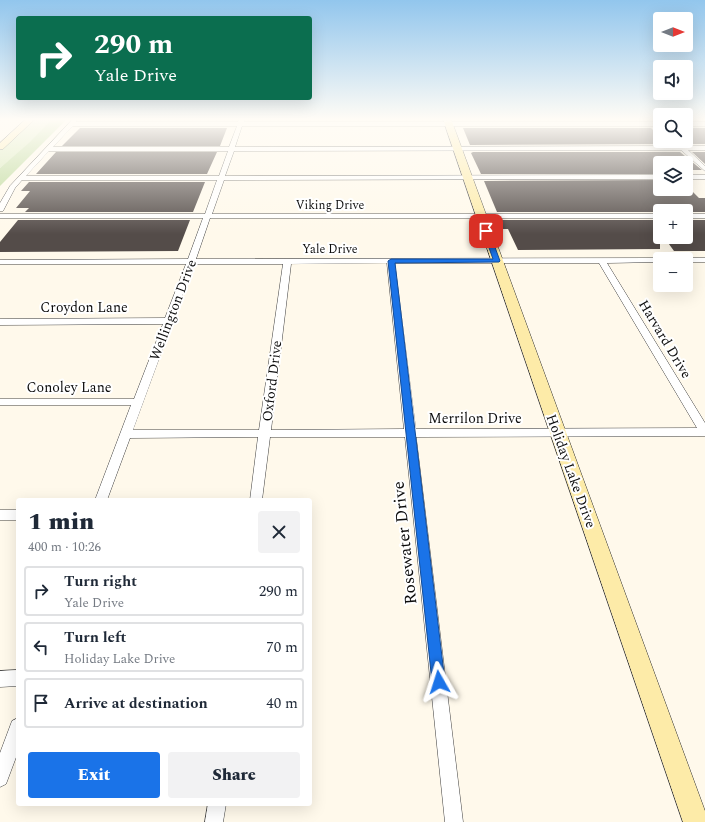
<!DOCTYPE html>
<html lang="en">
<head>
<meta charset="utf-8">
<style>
  :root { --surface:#fff; --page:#f2f2f3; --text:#1f2937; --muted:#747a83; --line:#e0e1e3; --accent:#1a73e8 }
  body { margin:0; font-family:Spectral,serif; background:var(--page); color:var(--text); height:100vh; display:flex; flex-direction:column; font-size:15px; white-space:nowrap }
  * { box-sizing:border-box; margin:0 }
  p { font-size:13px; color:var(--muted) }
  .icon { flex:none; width:22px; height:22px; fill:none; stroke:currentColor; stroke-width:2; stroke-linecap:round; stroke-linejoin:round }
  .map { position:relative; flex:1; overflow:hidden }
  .side { position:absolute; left:16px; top:498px; width:296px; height:308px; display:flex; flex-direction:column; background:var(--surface); border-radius:4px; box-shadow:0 4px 16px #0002 }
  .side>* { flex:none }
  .hud { position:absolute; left:16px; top:16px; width:296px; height:84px; border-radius:4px; box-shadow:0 4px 16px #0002; background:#0b6e4f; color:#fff; overflow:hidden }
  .needle { width:26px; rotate:90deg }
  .controls { position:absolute; left:653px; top:12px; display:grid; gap:8px }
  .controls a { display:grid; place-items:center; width:40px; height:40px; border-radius:4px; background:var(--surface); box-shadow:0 4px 16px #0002; font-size:20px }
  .pin { position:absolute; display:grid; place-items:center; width:34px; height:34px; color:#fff; margin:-17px; border-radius:8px; box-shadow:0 2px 6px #0006 }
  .me { position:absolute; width:44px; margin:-22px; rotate:354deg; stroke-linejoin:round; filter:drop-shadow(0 0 3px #0008) }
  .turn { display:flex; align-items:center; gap:14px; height:84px; padding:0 12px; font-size:18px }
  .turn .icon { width:52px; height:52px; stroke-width:2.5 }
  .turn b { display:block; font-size:28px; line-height:34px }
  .round { display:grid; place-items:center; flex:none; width:42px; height:42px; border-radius:4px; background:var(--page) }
  .head { display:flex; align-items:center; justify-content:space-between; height:68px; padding:0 12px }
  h1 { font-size:24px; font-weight:800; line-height:30px }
  .primary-button { display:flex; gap:8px; margin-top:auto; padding:8px 12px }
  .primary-button a { flex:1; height:46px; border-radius:4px; background:var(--accent); color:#fff; font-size:16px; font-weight:800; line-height:46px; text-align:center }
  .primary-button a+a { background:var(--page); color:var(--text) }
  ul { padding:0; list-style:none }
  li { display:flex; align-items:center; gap:12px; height:50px; margin:0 8px 6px; padding:0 4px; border:2px solid var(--line); border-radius:4px }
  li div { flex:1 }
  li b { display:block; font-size:15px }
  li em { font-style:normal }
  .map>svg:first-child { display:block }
  .green { fill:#d5e8b6 }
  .forest { fill:#bad896 }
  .building { fill:#544c49 }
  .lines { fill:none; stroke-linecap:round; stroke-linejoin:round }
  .street-casing { stroke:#3f3f3f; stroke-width:1 }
  .secondary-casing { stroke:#2e2e2e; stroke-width:1 }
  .street { fill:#fff; fill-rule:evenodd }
  .secondary { fill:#fdeba8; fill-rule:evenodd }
  .route { fill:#1a73e8; stroke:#114b97 }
  .labels { text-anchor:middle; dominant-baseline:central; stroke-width:4; stroke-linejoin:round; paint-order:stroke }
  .far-street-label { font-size:12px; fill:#0c0c0c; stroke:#fff }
  .street-label { font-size:14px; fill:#0c0c0c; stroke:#fff }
  .near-street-label { font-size:17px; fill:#0c0c0c; stroke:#fff }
</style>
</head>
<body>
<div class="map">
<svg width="705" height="822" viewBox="0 0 705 822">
  <rect width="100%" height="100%" fill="#fff9eb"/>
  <!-- green -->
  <path class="green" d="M34 119H52L31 142 0 168V150Z"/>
  <!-- forest -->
  <path class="forest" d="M52 119H67L0 186V168L30 142Z"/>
  <!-- building -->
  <path class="building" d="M87 119H213V120H85Z
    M80 128H227L220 146H62Z
    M463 128H651L660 137V141H686V128H705V144H684L681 143 677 144 470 145Z
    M56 152H217L207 174H36Z
    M473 152H680L702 170H686V157H660V174H481L471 153Z
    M692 152H705V164Z
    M660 180V189H690L699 198H705V212H686V207H660V212H497L484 181Z
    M29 182H205L193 212H25L29 208H16L30 191H21Z
    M18 220H190L178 251 0 252V242Z
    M500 220H660V249L518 250 508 229H503Z
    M686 220H705V251H674L666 240H686Z"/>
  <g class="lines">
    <defs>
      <path id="street" d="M73 119H77L76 122H238L239 119H245L244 122H660V126H242L235 147 677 146 680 144 684 146H705V150H688L705 166V171L681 150 234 151 225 176 660 175V179L224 180 212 214H660V218H210L196 259 660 258 663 259H660V262L607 263 705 423V436L416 437 463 822H445L405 437H270L262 500H250L258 437 130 438 107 500H95L131 405H0V399H134L163 324 0 325V319L165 318 186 264H0V260L188 259 203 218H0V214H205L217 180H22L15 188 3 211H0V203L10 186ZM73 126H237L229 147H53ZM49 151H228L219 176H26ZM387 263 404 429 271 430 291 264ZM395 263H599L697 428 416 429ZM194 264H283L259 430H133Z
        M686 122H705V126H686Z
        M686 175H705V179H686Z
        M686 214H705V218H686Z
        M686 258H705V262H686V259H683Z
        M0 510H18V520H0Z
        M18 670V686L0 687V671Z
        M18 718V752L6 784 0 787V753L12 721Z
        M208 804H226L223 822H205Z"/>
      <path id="secondary" d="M26 119H35L3 149H0V143Z
        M443 119H451L705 811V822H683Z"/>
    </defs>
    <!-- street casing -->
    <use href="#street" class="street-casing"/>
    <!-- secondary casing -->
    <use href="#secondary" class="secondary-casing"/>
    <!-- street -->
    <use href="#street" class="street"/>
    <!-- secondary -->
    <use href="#secondary" class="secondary"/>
  </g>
  <!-- sky -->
  <linearGradient id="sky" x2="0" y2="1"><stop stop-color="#92c6ed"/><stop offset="0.51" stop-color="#fffcf6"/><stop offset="1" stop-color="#fffcf6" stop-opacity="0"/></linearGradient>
  <rect width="705" height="234" fill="url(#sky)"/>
  <!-- route -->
  <path class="route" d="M484 230 489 231 500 261 499 262 395 263 445 682 443 687 439 688 434 687 432 682 388 261 391 259H493L483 231Z"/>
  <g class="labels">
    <!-- far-street labels -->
    <g class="far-street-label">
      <text x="330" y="205">Viking Drive</text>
      <text x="330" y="249">Yale Drive</text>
    </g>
    <!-- street labels -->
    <g class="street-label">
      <text x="84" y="307">Croydon Lane</text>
      <text transform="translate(173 310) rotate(-69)">Wellington Drive</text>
      <text transform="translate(665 339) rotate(59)">Harvard Drive</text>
      <text transform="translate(272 381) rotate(-83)">Oxford Drive</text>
      <text x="69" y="387">Conoley Lane</text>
      <text x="475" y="418">Merrilon Drive</text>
      <text transform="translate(571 471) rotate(70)">Holiday Lake Drive</text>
    </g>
    <!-- near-street labels -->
    <g class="near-street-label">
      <text transform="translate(405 543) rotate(-96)">Rosewater Drive</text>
    </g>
  </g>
</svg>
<div class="controls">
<a><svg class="needle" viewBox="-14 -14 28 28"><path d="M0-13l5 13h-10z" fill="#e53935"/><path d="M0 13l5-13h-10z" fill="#747a83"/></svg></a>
<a><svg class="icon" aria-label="sound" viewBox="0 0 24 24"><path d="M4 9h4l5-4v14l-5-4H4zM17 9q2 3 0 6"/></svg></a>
<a><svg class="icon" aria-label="search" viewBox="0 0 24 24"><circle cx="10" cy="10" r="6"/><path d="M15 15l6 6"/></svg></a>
<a><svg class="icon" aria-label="layers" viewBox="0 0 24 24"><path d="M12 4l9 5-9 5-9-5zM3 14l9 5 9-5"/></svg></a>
<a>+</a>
<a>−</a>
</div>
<div class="pin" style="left:486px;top:231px;background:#d93025"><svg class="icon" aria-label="arrive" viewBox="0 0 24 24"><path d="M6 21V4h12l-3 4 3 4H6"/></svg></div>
<svg class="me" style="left:439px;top:682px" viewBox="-20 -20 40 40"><path d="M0-17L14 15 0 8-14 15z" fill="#1a73e8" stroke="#fff" stroke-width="4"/></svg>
<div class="hud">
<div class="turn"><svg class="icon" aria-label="right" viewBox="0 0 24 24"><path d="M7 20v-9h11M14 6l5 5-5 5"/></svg><div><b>290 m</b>Yale Drive</div></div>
</div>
<section class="side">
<div class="head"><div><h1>1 min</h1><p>400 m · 10:26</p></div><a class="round"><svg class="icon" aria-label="close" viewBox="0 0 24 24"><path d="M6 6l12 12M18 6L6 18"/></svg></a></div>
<ul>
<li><svg class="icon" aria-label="right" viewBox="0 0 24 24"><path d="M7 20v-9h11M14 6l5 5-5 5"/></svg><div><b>Turn right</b><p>Yale Drive</p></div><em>290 m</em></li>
<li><svg class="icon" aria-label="left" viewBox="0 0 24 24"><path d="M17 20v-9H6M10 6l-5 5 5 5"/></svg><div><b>Turn left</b><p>Holiday Lake Drive</p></div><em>70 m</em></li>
<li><svg class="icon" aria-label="arrive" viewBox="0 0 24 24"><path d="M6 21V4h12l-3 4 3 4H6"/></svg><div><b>Arrive at destination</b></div><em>40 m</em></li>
</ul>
<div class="primary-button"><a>Exit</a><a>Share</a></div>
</section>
</div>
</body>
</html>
